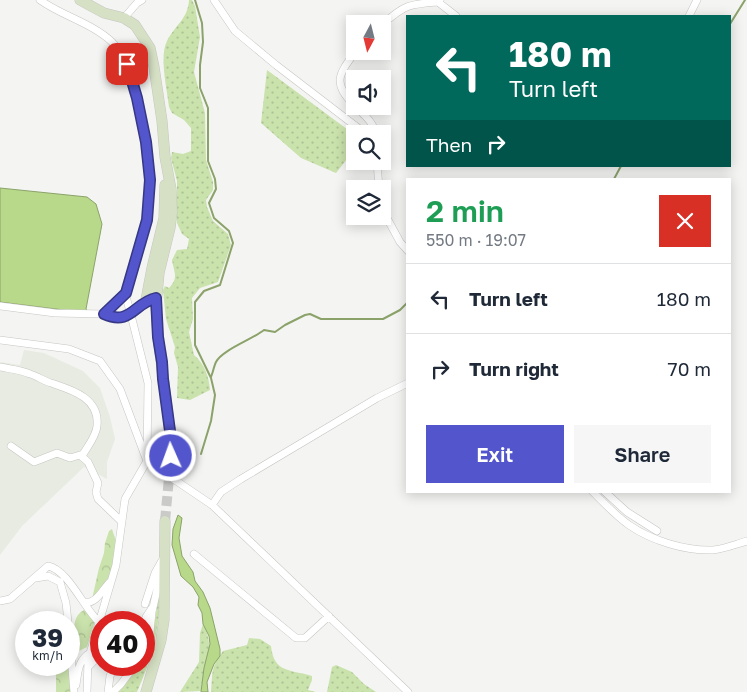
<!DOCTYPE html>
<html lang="en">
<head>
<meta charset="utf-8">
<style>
  :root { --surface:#fff; --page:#f6f6f7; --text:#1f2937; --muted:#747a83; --line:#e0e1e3; --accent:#5355cc }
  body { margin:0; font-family:"Golos Text",sans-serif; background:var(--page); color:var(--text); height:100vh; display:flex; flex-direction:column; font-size:19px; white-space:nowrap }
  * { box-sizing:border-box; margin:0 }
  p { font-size:16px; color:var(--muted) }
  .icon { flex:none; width:28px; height:28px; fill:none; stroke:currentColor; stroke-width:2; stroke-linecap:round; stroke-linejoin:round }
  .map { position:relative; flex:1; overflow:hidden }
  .drawer { position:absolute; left:406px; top:178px; width:325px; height:315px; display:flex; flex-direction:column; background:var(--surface); border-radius:0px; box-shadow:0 2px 12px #0003 }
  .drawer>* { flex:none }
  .top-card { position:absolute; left:406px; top:15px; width:325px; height:152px; border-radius:0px; box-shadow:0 2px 12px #0003; background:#00695c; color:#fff; overflow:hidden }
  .needle { width:32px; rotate:187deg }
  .buttons { position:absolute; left:346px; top:15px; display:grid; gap:10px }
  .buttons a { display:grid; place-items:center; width:45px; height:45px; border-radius:0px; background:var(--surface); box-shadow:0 2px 12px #0003; font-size:25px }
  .speed { position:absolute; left:15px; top:611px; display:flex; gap:10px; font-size:25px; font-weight:700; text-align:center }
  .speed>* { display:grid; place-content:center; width:65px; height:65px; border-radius:50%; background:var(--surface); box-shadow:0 2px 12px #0003; line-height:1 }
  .speed small { font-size:12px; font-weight:400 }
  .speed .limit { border:8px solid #d22; background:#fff; color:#111 }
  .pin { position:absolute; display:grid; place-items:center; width:42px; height:42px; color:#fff; margin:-21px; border-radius:10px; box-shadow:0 2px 8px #0006 }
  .me { position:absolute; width:55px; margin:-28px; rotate:358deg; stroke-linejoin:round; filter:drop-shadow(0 0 4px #0008) }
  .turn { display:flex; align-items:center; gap:18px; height:105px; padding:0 20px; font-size:22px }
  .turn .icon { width:65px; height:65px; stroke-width:2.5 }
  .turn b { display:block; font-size:35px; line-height:42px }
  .then { display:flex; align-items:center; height:48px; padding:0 20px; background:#0003; gap:10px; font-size:19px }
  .round { display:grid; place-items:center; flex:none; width:52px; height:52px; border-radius:0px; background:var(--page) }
  .overview { display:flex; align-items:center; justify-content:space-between; height:85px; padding:0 20px }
  h1 { font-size:30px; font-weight:600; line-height:38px; color:#1e9e55 }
  .cta { display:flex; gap:10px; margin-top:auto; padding:10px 20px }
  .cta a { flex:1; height:58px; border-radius:0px; background:var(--accent); color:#fff; font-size:20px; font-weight:600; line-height:58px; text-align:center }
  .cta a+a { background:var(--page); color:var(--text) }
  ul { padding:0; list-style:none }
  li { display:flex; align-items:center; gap:15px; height:70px; padding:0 20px; border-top:1px solid var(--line) }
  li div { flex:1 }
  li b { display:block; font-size:19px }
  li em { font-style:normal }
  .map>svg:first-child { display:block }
  .built { fill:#e7ebe1 }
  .grass { fill:url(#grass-dots) }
  .forest { fill:url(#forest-crowns) }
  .water { fill:#b8d98a; stroke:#8ba26a }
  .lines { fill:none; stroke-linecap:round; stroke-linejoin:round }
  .stream { stroke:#8ba26a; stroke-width:2 }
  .secondary-tunnel { stroke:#cacbc8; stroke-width:10; stroke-dasharray:10 5; stroke-linecap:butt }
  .street-casing { stroke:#c5c6c3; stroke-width:8 }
  .secondary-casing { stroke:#c5c6c3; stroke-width:11 }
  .street { stroke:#fff; stroke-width:7 }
  .secondary { stroke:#d6e0c4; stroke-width:10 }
  .route-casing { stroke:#363785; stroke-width:12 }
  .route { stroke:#5355cc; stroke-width:9 }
</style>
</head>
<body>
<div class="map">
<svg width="747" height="692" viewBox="0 0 747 692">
  <defs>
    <pattern id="grass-dots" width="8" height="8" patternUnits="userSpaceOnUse" patternTransform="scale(1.25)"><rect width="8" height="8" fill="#cae2ac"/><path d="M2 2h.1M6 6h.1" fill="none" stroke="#adc294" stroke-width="1.8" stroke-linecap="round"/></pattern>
    <pattern id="forest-crowns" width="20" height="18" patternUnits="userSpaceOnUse" patternTransform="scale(1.25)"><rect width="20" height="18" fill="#cae2ac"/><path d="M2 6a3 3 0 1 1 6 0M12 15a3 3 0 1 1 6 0" fill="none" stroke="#adc294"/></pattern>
  </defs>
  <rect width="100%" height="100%" fill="#f4f5f2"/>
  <!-- built -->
  <path class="built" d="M24 350 44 353 83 371 100 388 110 417 115 439 107 462V479L84 467 22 526 0 555V362L20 365Z"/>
  <!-- grass -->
  <path class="grass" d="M189 0H192L195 6 200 37 194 72 205 113 206 160 213 182V190L206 200 207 207 213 221 228 234 231 245 218 282 200 288 192 298 193 319 189 332 194 355C204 363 209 376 210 390L190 400 177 398 178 367 174 353 175 347 166 319 163 290 165 286 169 288C179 277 174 273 172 260L177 250 187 249 189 239 182 234 177 223V181L171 158 172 152 183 154 191 151V128L184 120 172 113 169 107C167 88 159 57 167 41 175 25 188 19 189 0Z
    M267 70 355 135V149L336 173 301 158 261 123Z
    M160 594C160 629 151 661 137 692H118L132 675 144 667 149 657 158 601 156 600Z
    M203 624C217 651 203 663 201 691L180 692 199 662 200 633Z
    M249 638 260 639 271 646C274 673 289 669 312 676V680L308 690 316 692H211C213 672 210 669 223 651L247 645Z
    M336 665 352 672 364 684 376 692H327L332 667Z"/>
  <!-- forest -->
  <path class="forest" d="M112 529 116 541 117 549 110 579 92 599 99 568 104 553 105 543 109 531Z
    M84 610 89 612 95 621 87 647 79 651H74C73 645 75 644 76 639 76 636 74 633 74 631 74 622 76 614 84 610Z
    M56 665H69L72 692H56Z"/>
  <!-- water -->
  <path class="water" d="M0 188 87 197 96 204 102 224 86 309 88 313 0 302Z
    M178 515 182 518 179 538 182 556 193 572 195 581 203 592 210 608 220 649V656L214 664 207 682 208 692H201L204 668 210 644 209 636 203 624 202 613 198 605 199 597 193 587 181 576 172 545 173 529Z"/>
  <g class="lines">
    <!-- stream -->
    <path class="stream" d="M195 0 202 23 203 42 200 65V88L208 108V161L215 179 216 189 209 203 214 218 229 231 233 243 220 285 204 291 195 302V345L211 378 215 395 211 421 201 454
      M730 24 745 0
      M614 179 621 166
      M211 377C213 372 214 366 216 362 222 350 253 339 264 330L275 332 285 325 305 315 310 314 321 319H383L400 310 408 302"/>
    <!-- secondary-tunnel -->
    <path class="secondary-tunnel" d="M165 521 171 456"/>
    <defs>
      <path id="street" d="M40 0C62 16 92 23 112 42 143 72 154 179 147 221 144 235 138 250 134 264 131 273 130 286 125 293 120 301 110 308 103 314
        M214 0 235 31 276 65 366 134
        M438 2 456 16
        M689 16 697 0
        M124 18 137 3 142 0
        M382 25C404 5 409 4 438 2L440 0
        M355 106C332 83 338 75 356 51
        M355 106C363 114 375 123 375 134
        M377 161 379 189
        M382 209 400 242 408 251
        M0 306 55 313 103 314 117 318 131 315 125 293
        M0 340 69 349 100 361 120 389 147 461 212 505 408 692
        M0 367C10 369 21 370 30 374 37 376 44 381 51 383 72 390 100 398 97 426 96 437 87 447 82 456
        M11 446 34 462 57 453 70 458 80 455 88 462 98 483 96 492 98 499 122 522
        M592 491C604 503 616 516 629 525 652 541 686 551 713 550 724 549 736 544 747 541
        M604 491 627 512 657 531
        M212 505 221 492 241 479 377 398 408 383
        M194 554 296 638H305L329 616
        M36 578 48 576 60 582 66 603 68 622
        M0 601 10 599 48 566C69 570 85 611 101 624
        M84 602C95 605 102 591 109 583
        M145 604 155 573 164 557
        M144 626 146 617 152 608
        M69 631 74 692
        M144 650 149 643 152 612 161 572
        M88 667 95 660 101 649
        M76 685C78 672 78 660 90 653
        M87 692 88 660 116 565 125 499 147 461 148 383 131 315 146 300
        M108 692 110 676 115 665
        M113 692 121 684 135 665"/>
      <path id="secondary" d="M80 0 104 13 124 18 135 25 150 48 154 67 162 121 165 157 171 189 172 212 170 228 159 273 156 306 158 337 170 431 171 456
        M156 298 146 300 152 268 164 218 165 185
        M146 692 161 640 164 620 165 521"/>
    </defs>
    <!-- street casing -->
    <use href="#street" class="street-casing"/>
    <!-- secondary casing -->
    <use href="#secondary" class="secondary-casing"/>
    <!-- street -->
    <use href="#street" class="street"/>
    <!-- secondary -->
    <use href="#secondary" class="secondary"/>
  </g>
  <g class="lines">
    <defs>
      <path id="route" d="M127 64 137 98 146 142 150 180 147 220 126 293 104 314C131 326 134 303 156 298L158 337 162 362 163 379 170 431 171 456"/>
    </defs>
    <!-- route casing -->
    <use href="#route" class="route-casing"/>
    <!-- route -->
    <use href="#route" class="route"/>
  </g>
</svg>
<div class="buttons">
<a><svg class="needle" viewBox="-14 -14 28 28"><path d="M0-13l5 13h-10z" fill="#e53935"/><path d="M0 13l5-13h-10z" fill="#747a83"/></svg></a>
<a><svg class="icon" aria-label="sound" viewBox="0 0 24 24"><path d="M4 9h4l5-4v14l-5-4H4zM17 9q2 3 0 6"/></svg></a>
<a><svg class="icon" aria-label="search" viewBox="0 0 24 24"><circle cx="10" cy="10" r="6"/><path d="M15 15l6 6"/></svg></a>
<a><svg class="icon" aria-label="layers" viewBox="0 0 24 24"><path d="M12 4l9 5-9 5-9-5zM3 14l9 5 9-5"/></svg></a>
</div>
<div class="speed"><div>39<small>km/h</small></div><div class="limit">40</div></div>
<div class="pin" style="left:127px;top:64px;background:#d93025"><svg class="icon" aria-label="arrive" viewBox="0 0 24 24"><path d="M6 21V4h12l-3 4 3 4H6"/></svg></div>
<svg class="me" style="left:171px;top:456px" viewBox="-20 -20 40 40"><circle r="17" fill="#5355cc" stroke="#fff" stroke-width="3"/><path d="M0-11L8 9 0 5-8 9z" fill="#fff"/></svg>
<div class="top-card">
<div class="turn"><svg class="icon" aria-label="left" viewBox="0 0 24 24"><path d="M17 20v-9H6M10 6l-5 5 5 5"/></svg><div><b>180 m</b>Turn left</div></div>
<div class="then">Then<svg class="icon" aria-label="right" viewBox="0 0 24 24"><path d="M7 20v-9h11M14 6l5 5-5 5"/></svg></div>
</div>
<section class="drawer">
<div class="overview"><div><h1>2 min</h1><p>550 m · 19:07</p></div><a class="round" style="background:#d93025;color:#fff"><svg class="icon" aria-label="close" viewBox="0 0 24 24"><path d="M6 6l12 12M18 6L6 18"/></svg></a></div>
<ul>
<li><svg class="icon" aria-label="left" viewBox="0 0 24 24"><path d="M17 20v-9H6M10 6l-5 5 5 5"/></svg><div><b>Turn left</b></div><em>180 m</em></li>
<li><svg class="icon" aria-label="right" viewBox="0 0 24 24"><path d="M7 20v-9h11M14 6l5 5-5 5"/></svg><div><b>Turn right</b></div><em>70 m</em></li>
</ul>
<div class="cta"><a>Exit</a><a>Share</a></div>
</section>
</div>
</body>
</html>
